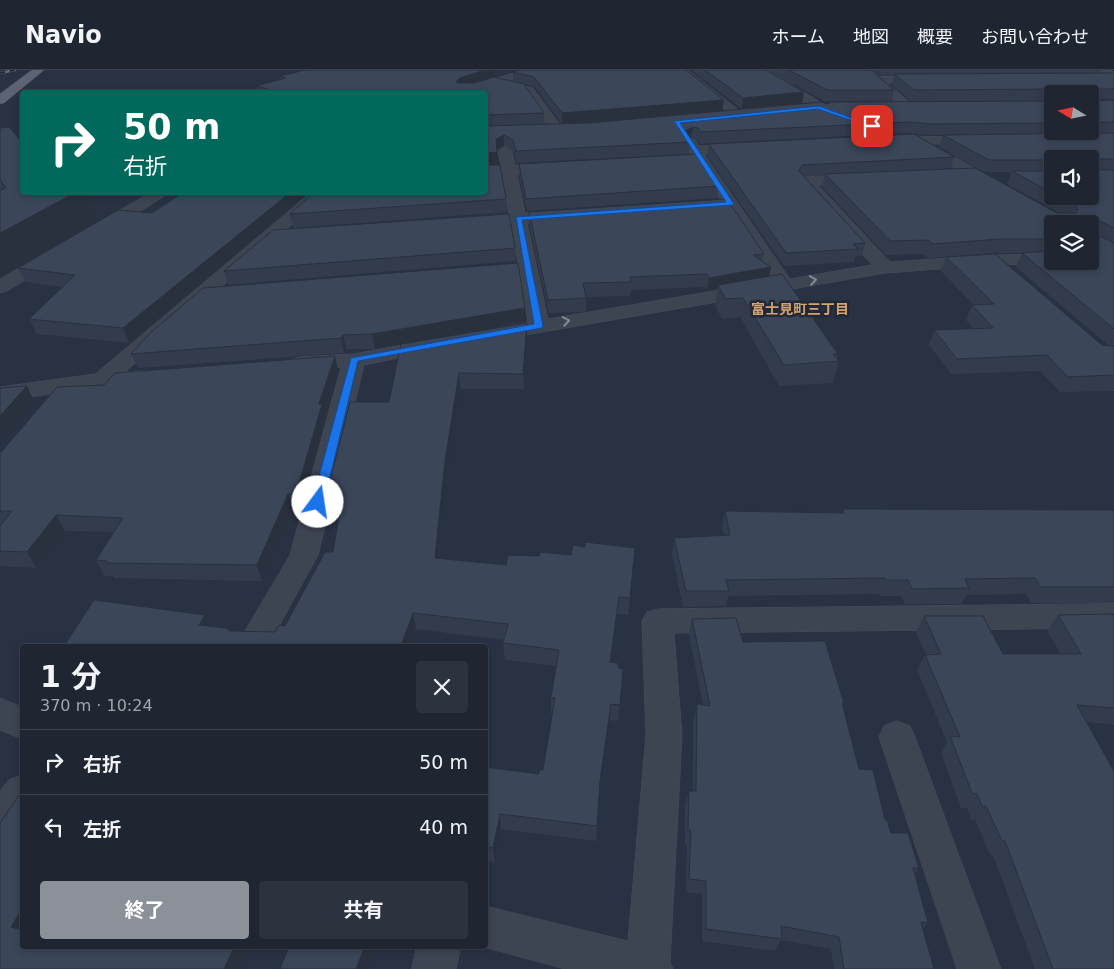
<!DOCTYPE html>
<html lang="ja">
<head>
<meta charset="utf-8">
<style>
  :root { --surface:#1f2632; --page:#2c323e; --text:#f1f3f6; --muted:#a1a5ac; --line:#3c434d; --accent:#8c9099 }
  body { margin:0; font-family:"DejaVu Sans","Noto Sans JP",sans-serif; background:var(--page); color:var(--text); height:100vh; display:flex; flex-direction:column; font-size:19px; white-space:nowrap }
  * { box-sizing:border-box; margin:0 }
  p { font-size:16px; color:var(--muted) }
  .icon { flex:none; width:28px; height:28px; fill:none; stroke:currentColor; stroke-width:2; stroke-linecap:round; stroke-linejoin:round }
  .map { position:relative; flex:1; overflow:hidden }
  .side { position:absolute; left:20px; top:574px; width:468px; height:305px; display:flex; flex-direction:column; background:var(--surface); border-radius:5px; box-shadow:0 2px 8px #0003,0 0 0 1px var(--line) }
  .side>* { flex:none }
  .banner { position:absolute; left:20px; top:20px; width:468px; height:105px; border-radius:5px; box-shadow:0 2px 8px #0003,0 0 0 1px var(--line); background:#00695c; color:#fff; overflow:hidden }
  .needle { width:32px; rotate:280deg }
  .fabs { position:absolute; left:1044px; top:15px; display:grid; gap:10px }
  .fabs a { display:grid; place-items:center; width:55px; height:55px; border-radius:5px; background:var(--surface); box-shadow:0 2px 8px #0003,0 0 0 1px var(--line); font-size:25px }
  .pin { position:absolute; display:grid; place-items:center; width:42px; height:42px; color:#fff; margin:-21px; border-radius:10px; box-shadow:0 2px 8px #0006 }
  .me { position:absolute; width:55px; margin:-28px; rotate:14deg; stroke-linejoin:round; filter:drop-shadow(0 0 4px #0008) }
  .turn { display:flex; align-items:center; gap:18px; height:105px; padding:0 20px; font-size:22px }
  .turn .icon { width:65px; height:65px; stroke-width:2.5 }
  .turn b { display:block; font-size:35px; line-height:42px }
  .round { display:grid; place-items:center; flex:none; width:52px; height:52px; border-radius:5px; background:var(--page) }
  .head { display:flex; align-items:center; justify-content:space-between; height:85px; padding:0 20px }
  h1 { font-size:30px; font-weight:700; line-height:38px }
  .primary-button { display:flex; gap:10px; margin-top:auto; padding:10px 20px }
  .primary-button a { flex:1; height:58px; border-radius:5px; background:var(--accent); color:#fff; font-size:20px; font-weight:700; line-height:58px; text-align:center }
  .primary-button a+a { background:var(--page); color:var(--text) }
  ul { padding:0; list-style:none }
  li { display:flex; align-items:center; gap:15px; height:65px; padding:0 20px; border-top:1px solid var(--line) }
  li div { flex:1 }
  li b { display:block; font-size:19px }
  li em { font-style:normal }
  header { display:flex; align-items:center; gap:30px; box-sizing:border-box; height:70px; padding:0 25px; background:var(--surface); border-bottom:1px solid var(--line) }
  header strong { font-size:24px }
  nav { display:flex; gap:28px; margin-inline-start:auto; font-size:18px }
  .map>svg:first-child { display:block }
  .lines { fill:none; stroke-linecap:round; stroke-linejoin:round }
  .service-casing { stroke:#474d5c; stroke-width:2 }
  .minor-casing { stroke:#474d5c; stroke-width:1 }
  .tertiary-casing { stroke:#474d5c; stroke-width:1 }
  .primary-casing { stroke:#474d5c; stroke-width:1 }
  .service { fill:#3d4553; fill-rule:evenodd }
  .minor { fill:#3d4553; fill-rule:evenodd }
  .tertiary { fill:#3d4553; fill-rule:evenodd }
  .primary { fill:#5c6372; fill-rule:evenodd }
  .rail-casing { stroke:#606879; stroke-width:2.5 }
  .rail { stroke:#222938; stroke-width:2; stroke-dasharray:5; stroke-linecap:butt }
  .wall { fill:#333c4d; fill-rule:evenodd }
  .shaded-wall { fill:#29313e }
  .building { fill:#3b4659; stroke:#29313e }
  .oneway { stroke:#828996 }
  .route { fill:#1a73e8; stroke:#114b97 }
  .labels { text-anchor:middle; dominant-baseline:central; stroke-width:5; stroke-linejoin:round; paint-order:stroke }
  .far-neighbourhood-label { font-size:14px; font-weight:bold; fill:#d2a270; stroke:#222938 }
</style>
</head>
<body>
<header>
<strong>Navio</strong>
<nav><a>ホーム</a><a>地図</a><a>概要</a><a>お問い合わせ</a></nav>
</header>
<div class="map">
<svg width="1114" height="899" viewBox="0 0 1114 899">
  <rect width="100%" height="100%" fill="#293243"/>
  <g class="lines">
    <defs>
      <path id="service" d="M923 6 926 7V11L877 13 872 10 877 7Z"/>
      <path id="minor" d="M676 0H688L745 45 739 49 735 48Z
        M758 0H769L823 34 850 44 852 47 846 51C822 45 772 19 758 0Z
        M860 0H872L913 35 915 38 913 41H905Z
        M1097 0H1110L1114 2V10Z
        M496 10 533 18 564 60 562 63H552L525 23 492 15 490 13 492 11Z
        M501 57 508 61 515 95 556 93 561 94 563 97 561 100 556 101 517 104 525 143 567 140 573 142 575 145 573 148 567 150 527 153 548 249 773 211 680 68 687 64 692 65 699 76 750 74 752 77 750 80 745 81 704 84 790 209 872 195 801 114 798 111 801 108 806 106H865L867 109 865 112 860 113 818 115 890 192 994 185 1052 184V191H1059L1052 194 994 195 885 203 490 271 483 269 480 265 483 261 528 252 520 204 482 208 476 206 473 202 476 198 518 193 511 154 473 157 467 156 465 152 467 148 473 147 509 144 502 104 485 105V97L501 96 494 61Z
        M888 66 983 67 985 70 983 73 978 74H931L1068 150 1070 154H1052V155L913 74 883 73 881 70 883 67Z
        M312 122H329L125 302 147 300 155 302 158 307 155 312 102 317 0 331V317L95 304Z
        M435 269 442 271 446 275 442 279 364 295 318 485 268 576H236L290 485 341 297 300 301 292 299 289 294 292 289 300 287 354 284Z
        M1114 534V558L674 563 682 665 670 892 673 899H565L480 876H485V836L628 871 646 665 642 551 647 542 658 539Z
        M0 628 22 637V669L0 660Z
        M897 651 910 656 915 667 1001 899H957L879 667 884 656Z
        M22 705V753L14 766 0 772V721L9 710Z
        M417 876H461L456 899H412Z"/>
      <path id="tertiary" d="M523 0H539L538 2 475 22H459L461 20Z
        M152 122H171L104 164H92L90 160 92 156Z
        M54 180 60 181 63 185 60 189 7 221 0 223V209L48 181Z"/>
      <path id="primary" d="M32 0H44L4 33 0 34V24Z"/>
    </defs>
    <!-- service casing -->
    <use href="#service" class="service-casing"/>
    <!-- minor casing -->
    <use href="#minor" class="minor-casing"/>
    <!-- tertiary casing -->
    <use href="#tertiary" class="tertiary-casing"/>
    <!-- primary casing -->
    <use href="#primary" class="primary-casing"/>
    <!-- service -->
    <use href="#service" class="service"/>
    <!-- minor -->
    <use href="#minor" class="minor"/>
    <!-- tertiary -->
    <use href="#tertiary" class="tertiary"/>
    <!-- primary -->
    <use href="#primary" class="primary"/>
    <defs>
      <path id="rail" d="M0 3 15 0"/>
    </defs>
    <!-- rail casing -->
    <use href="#rail" class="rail-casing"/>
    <!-- rail -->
    <use href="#rail" class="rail"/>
  </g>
  <!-- wall -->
  <path class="wall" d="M692 0H766L804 22 802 33 742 39 692 1Z
    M771 0H871L894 20 891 31H824L773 3Z
    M874 0H1100L1099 3H1114V29L1094 30 1095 31 1114 30V321L1060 322 1040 301 951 304 929 275 934 260 974 259 966 250 972 235H974L941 201 946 187 1102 275H1108L1016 197 1022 183H994L928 188 924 184 886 185 822 117 825 105 804 106 865 173 862 186H856L854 192 784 196 707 86 709 74 954 87 951 98 895 102 1057 143H1060L1007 114 1012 102H984L939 77 943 65H970H926L907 63 700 74 696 69 691 68 688 70 690 72 689 84 516 93 514 82 504 76 497 81 498 94 506 129 507 142 293 158 290 144 485 56 589 53 827 34 1052 31V61H1090V24H1052V31H911L892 15 894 5H881ZM1052 89H1090V126H1052ZM1052 154 1090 191H1052Z
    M513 2 722 41 562 54 535 17 524 14 544 43V54L485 56V22H258L256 16 281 10 280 6 495 7 491 8 513 12Z
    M0 58 22 122H88L99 150 0 207Z
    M519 94 718 116 717 128 527 141 519 106Z
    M184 122H309L129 273 37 264 29 249 62 217 25 212 18 198 152 143Z
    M529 142 764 184 762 191 771 197 769 206 838 284 837 289 839 291 833 313 779 316 740 247 722 249 715 235 717 220 707 221 705 217 631 220 630 226 586 227V242L549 243 529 155Z
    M515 178 516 191 228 215 224 201Z
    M525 238 526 252 375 279H346L344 283 138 298 131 284Z
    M527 268 524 319H460L447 408 439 488 506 495 539 486 571 485 585 477 635 478 628 545 617 544 611 592 619 598 623 599 618 651 609 650 599 726 596 771 501 759 495 792 485 791V697L539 704 543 700 552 644H551V627L556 596 505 590 503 573 504 570 416 559 410 576H64L210 556 229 561 275 562 285 556 333 482 340 440H331L327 423 389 332Z
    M338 300 324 344 325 348 301 439H293L262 511 114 508 113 506H104L96 490 114 462 65 461 36 498 0 496V382L104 315Z
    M843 439 1114 440V533H1031L1026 524 966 525 961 534H905L901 526H880L879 524 728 526 726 536 683 537 672 484 674 468 724 466 722 457 725 441 842 443Z
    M1114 544V655L1087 652 1114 899H1035L993 785H990L975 750H971L967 738H961L941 682 947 672 917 600 925 585H926L916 562 924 546 1003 584H1061L1047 561 1058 545Z
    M692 549 743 572 844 633 843 636 859 699 885 750 891 763 919 798 915 804 928 853 923 859 934 899H834L831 879 781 870 775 881 702 871V824L686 822 687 775H685V736L689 721H693V650L697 634 703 635 689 565Z"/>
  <!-- shaded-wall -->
  <path class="shaded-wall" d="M485 0H495V7L460 18 456 12 460 8Z
    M804 22 802 33 742 39 743 28Z
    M724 30 722 41 562 54V43Z
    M693 57 691 68 684 73 683 62Z
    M504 65V76L496 81V69Z
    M497 82 498 94 485 96V83Z
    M77 122H88L99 150 0 207V163Z
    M291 122H309L129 273 123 258Z
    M771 197 768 211 718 215 717 220 707 221 709 208Z
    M525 238 526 252 375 279 372 264Z
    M527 253V268L524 319 523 304Z
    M343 265 346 279 344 283 341 268Z
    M335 286 338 300 324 344 325 348 301 439 296 424 319 334Z
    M459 303 460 319 447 408 437 504 435 488 445 391Z
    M27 316 34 331 0 370V346Z
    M288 424 293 439 262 511 257 495Z
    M56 445 65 461 36 498 27 482Z
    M619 527 617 544 609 608 610 592Z
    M413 543 416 559 410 576H401Z
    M205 545 213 562 199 555Z
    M611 634 609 650 599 727 600 711Z
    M500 744 501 759 495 792 493 778Z
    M22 839V867L11 857Z
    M235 876H250L240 899H224Z
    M365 876H377L367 899H356Z"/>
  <!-- building -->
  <path class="building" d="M305 0H485L460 8 456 12 458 13H474L494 7 524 14 544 43 485 45V22H278L256 16 286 8 280 6Z
    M520 0H686L724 30 562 43 534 7 513 2Z
    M705 0H766L804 22 743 28Z
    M789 0H871L894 20H827Z
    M1114 3V19H1094L1093 21V29L1095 31 1114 30V52H1090V24H1058V21L1056 19 914 20 894 4Z
    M1052 31V53L929 54 910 52 701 62 698 58 693 57 683 62 690 72 516 81 513 70 504 65 496 69 497 82 485 83V56L589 53 821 32 827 34 833 32Z
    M9 57 22 72V122H77L0 163V120L6 118 0 110V58Z
    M1114 63V89H1095L1094 99 1096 100H1114V158L1095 149 1096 164 1114 173V259L1022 183 1052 181V191H1090V154H1052V169H999L933 174 929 170 890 171 825 104 975 98 1057 143H1076L1078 140 1075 135 1058 126H1090V89H1052V90H989L943 65Z
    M914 64 954 87 802 95 799 101 865 173 853 174 858 179 786 183 709 74Z
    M697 84 718 116 526 129 519 94Z
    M485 95H500L506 129 290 144 314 122H485Z
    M1012 101H1052V123Z
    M184 122H291L123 258 29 249 75 205 18 198 118 140 152 143Z
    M727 129 764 184 753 185 771 197 709 208 707 204 630 207 631 212 583 213 586 228 548 230 529 142Z
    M509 144 515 178 224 201 273 160Z
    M995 184 1102 275 1114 276V305L1068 307 1047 285 957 289 934 260 993 258 972 235 994 234 946 187Z
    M518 193 525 238 372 264 343 265 341 268 131 284 150 263 203 218Z
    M782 204 838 284H833L839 291 784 295 743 228 726 229 718 215Z
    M527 253 523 304 459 303 445 391 435 488 506 495 508 485 539 486 540 482 571 485 573 475 585 477V472L635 478 630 528 619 527 610 592 618 593 619 598 623 599 620 635 611 634 600 711 597 756 500 744 493 778 485 776V697L539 704V700H543L555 628 551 627 559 580 503 573 508 554 413 543 401 576H64L94 530 205 545 199 555 227 558 229 561 275 562 279 555 285 556 325 482H333L343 423H327L350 332H389L401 274Z
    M335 286 319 334H322L296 424H288L257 495 106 493 107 491 96 490 123 448 56 445 27 482 0 481V456L12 441H0V382L2 381 57 317 104 315 115 303Z
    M27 316 0 346V318Z
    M843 439 1114 440V517H1041L1035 508 965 509 969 518 912 519 908 510H886L885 508 726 510 729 521H686L674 468 730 465 725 441 844 443Z
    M1114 544V638L1077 635 1114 701V899H1053L1005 771H1002L986 736H982L977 724 972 723 950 666 960 667 925 585 941 584 924 546H983L1003 584H1081L1058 545Z
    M736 548 743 572 825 571 844 633H842L859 699 873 700 885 750H887L891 763H908L919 798H913L928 853 921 852 934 899H844L839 867 781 856 782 869 706 859V811L689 809 691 761 688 760 689 721H696L697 634 710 636 692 549Z
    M22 721V839L11 857 22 860V876H94L105 879 107 876H235L224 899H0V753Z
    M289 876H365L356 899H280Z"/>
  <!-- one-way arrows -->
  <defs><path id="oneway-chevron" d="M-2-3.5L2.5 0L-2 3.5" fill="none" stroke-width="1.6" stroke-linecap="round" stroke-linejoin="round" transform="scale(1.25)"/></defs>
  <g class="oneway">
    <use href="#oneway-chevron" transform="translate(813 210) rotate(-9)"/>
    <use href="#oneway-chevron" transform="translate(566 251) rotate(-10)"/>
  </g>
  <!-- route -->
  <path class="route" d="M819 36 874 56 870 57 818 39 680 53 734 134 733 135 522 150 543 256 542 258 358 291 324 432 318 435 314 434 312 432 351 288 534 254 516 147 726 132 674 51Z"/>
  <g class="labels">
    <!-- far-neighbourhood labels -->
    <g class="far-neighbourhood-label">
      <text x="800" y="239">富士見町三丁目</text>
    </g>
  </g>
</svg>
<div class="fabs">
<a><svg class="needle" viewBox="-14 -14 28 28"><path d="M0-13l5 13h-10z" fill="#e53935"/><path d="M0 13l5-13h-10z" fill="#a1a5ac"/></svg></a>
<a><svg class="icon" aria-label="sound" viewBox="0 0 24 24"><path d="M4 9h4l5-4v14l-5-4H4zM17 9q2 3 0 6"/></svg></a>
<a><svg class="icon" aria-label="layers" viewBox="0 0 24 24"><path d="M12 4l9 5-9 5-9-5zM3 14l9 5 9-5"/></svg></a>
</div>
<div class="pin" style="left:872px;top:56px;background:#d93025"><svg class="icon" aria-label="arrive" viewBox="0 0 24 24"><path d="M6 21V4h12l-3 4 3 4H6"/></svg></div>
<svg class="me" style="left:318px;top:432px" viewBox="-20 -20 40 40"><circle r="19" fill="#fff"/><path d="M0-13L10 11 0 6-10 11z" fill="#1a73e8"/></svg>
<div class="banner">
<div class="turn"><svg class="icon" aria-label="right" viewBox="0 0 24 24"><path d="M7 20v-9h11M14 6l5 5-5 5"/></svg><div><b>50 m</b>右折</div></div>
</div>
<section class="side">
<div class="head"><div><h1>1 分</h1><p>370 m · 10:24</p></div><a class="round"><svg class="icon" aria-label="close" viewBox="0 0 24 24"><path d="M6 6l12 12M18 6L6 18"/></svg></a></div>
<ul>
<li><svg class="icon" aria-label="right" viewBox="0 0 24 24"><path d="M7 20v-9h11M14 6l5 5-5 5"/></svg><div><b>右折</b></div><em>50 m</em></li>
<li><svg class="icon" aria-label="left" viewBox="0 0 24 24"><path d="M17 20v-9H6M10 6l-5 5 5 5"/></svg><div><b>左折</b></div><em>40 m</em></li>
</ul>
<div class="primary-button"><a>終了</a><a>共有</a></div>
</section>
</div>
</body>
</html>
